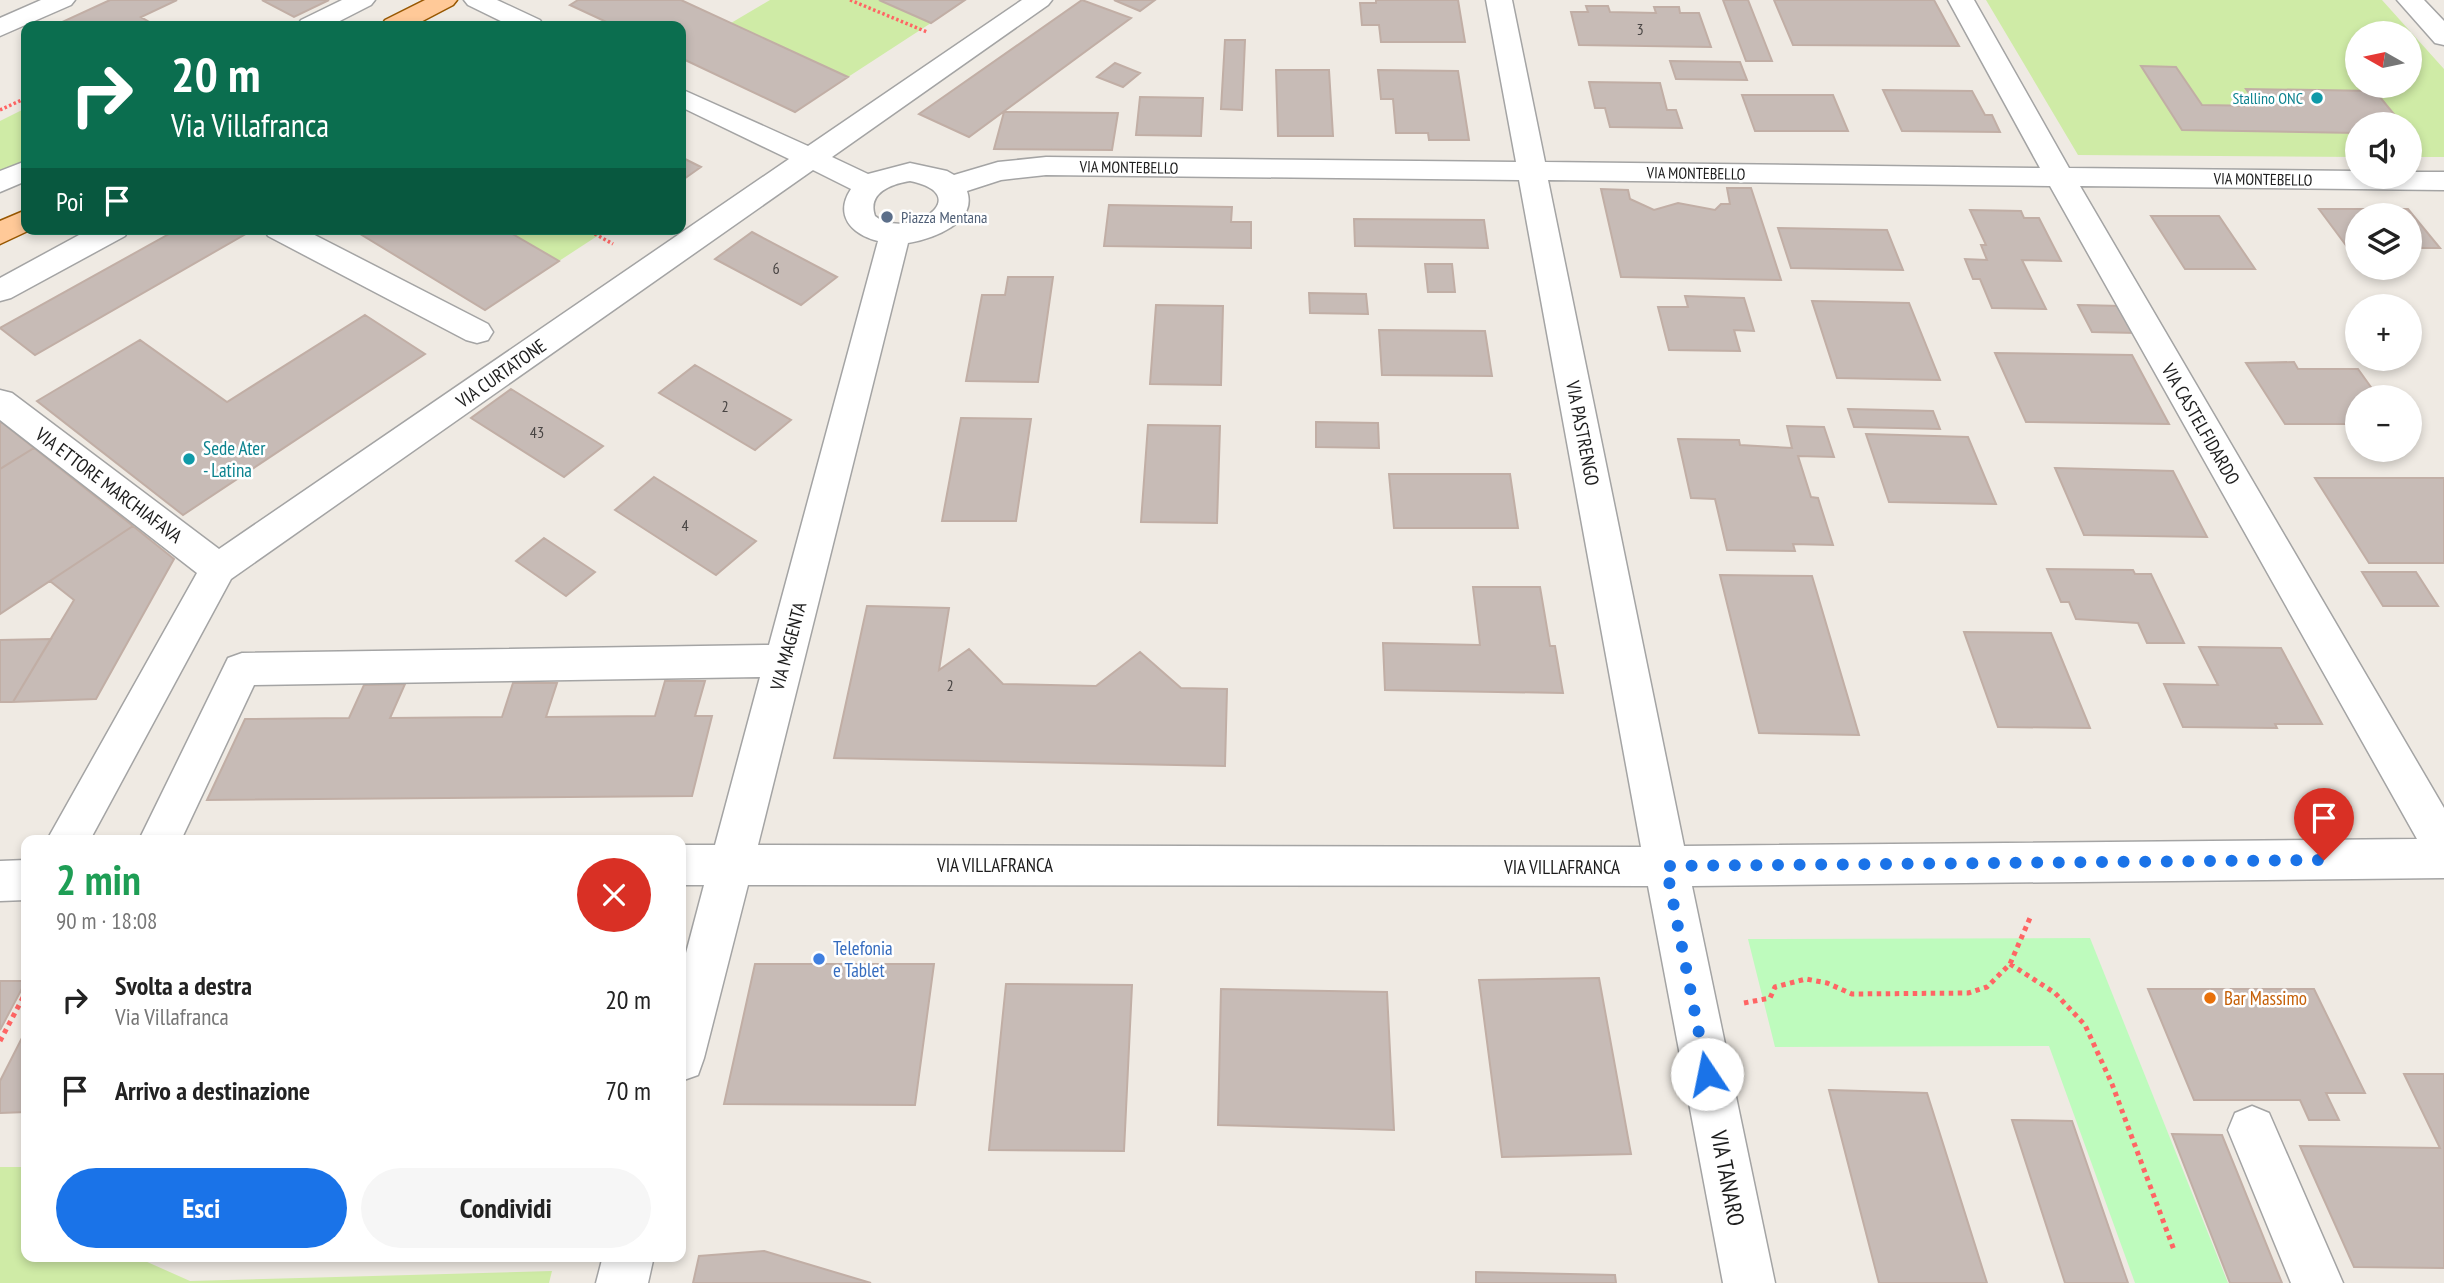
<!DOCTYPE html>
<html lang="it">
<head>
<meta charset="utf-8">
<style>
  :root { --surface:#fff; --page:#f6f6f6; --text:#222; --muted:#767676; --accent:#1a73e8 }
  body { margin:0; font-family:"PT Sans Narrow",sans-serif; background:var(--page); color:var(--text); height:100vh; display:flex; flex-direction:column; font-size:26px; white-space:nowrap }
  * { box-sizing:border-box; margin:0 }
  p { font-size:23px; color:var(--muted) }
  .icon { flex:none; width:38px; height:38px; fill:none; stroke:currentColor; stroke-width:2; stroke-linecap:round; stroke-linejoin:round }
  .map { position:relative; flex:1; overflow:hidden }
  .panel { position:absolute; left:21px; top:835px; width:665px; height:427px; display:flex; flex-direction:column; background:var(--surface); border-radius:14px; box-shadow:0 4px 10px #0003 }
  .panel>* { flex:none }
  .hud { position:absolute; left:21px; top:21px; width:665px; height:214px; border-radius:14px; box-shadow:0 4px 10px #0003; background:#0b6e4f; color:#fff; overflow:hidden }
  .needle { width:46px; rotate:279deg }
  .fabs { position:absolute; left:2345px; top:21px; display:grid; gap:14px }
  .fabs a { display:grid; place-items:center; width:77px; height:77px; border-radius:50%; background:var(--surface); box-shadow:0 4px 10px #0003; font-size:35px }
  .pin { position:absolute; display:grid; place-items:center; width:60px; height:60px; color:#fff; margin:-72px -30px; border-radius:50% 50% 50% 0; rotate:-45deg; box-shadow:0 0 7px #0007 }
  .pin .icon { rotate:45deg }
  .me { position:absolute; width:77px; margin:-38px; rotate:349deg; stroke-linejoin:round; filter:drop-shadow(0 0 5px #0008) }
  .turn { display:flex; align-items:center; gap:24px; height:147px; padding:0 35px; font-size:32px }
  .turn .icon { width:91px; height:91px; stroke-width:2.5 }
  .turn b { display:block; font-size:49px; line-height:60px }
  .then { display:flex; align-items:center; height:66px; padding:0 35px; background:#0003; gap:14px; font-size:26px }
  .round { display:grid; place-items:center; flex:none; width:74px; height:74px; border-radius:37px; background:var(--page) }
  .summary { display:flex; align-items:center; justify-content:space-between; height:119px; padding:0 35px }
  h1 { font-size:42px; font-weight:800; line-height:52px; color:#1e9e55 }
  .button { display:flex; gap:14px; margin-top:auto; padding:14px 35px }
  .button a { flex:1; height:80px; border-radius:42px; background:var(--accent); color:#fff; font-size:28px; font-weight:800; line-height:80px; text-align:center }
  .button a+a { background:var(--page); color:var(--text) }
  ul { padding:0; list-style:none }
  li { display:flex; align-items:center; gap:21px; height:91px; padding:0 35px }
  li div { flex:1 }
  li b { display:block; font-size:26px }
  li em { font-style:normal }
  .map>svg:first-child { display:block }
  .grass { fill:#cfeba6; fill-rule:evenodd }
  .park { fill:#befbbd }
  .building { fill:#c7bbb6; stroke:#c1aea5; stroke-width:2 }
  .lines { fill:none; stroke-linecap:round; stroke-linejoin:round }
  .minor-casing { stroke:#a4a4a4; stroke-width:3 }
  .major-casing { stroke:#975700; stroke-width:3 }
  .path-far1 { stroke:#ff6564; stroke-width:3.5; stroke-dasharray:2.5 2.5; stroke-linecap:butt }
  .path { stroke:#ff6564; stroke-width:5; stroke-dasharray:4.5 4.5; stroke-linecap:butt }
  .minor { fill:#fff; fill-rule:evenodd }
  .major { fill:#ffc998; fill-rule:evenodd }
  .route { stroke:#1a73e8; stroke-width:12; stroke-dasharray:0 21.6 }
  .culture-dot { fill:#0f9aa8; stroke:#fff; stroke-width:2.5 }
  .service-dot { fill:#5c6f8a; stroke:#fff; stroke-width:2.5 }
  .shop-dot { fill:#3f7fe0; stroke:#fff; stroke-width:2.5 }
  .food-dot { fill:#e8710a; stroke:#fff; stroke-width:2.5 }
  .labels { text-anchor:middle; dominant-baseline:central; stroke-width:5; stroke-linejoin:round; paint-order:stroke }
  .number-label { font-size:16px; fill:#484443 }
  .far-culture-label { font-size:16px; fill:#0d838f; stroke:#fff; text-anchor:end }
  .far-street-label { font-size:16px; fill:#1d1d1d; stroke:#fff }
  .far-service-label { font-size:16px; fill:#4e5e75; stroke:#fff; text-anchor:start }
  .street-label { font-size:19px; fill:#1d1d1d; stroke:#fff }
  .culture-label { font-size:19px; fill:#0d838f; stroke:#fff; text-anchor:start }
  .shop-label { font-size:19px; fill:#366cbe; stroke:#fff; text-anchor:start }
  .food-label { font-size:19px; fill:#c56008; stroke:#fff; text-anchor:start }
  .near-street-label { font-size:23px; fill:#1d1d1d; stroke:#fff }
</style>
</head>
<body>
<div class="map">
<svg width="2444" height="1283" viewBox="0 0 2444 1283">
  <rect width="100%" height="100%" fill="#efeae3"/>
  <!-- grass -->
  <path class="grass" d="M770 0H879L931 23 848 77 731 23Z
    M1986 0H2382L2444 69V157H2410V124H2357V157L2078 155ZM2357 33H2410V86H2357Z
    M26 108V165L0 178V121Z
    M504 229H608L559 261Z
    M0 1167H26V1256L136 1257 190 1281 552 1271 549 1283H0Z"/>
  <!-- park -->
  <path class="park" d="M2090 938 2228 1283H2135L2049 1046 1775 1047 1748 939Z"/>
  <!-- building -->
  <path class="building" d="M110 0H177L141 17 156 26H69L62 22Z
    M262 0H329L294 17Z
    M578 0H681L848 77 795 112 681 58V26H615L570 5Z
    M879 0H965L931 23Z
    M1082 0 1131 18 969 137 919 114Z
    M1114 0H1155L1140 11Z
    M1376 0H1458L1465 42H1381L1379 25H1362L1360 3H1376Z
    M1723 0H1748L1772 61H1746Z
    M1774 0H1934L1959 46 1793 45Z
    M1586 6H1608L1610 12 1656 13 1654 7H1679L1680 13H1699L1711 47 1579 45 1571 12H1588Z
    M1225 40H1245L1242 110 1221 109Z
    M1670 61 1740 62 1747 80 1676 79Z
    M1115 63 1140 73 1123 87 1097 77Z
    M2141 66 2176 67 2202 105 2258 106 2246 89 2375 91 2402 124H2357V133L2182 130Z
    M1276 70H1329L1333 136H1278Z
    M1378 70 1458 71 1469 140H1429L1428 133H1396L1393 99H1381Z
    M1589 82 1660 83 1667 110H1676L1682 128 1610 127 1605 108H1595Z
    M1883 90 1972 91 1985 115H1992L2000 132 1902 131Z
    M1742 95H1833L1848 131H1755Z
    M1140 97 1203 98 1201 136 1136 135Z
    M1004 112 1118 113 1112 150 994 149Z
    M681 157 701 167 681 181Z
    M1727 188H1751L1781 280 1621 277 1601 189 1628 190 1630 199 1654 210 1678 203 1715 210 1721 204H1730Z
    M1109 205 1232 207 1231 222H1251V248L1104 246Z
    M2319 209H2408L2440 248H2410V215H2357V248H2348Z
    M1970 210 2021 211 2024 218H2039L2061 261 2022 260 2046 309 1992 308 1980 279H1973L1965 259 1987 260 1981 245H1986Z
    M2151 216H2219L2255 269H2185Z
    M1354 219 1484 220 1488 248 1355 246Z
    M1778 228 1887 230 1903 270 1791 268Z
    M178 229H235L244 235 35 355 0 328Z
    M352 229H504L559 261 485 310Z
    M752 232 837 277 801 305 715 259Z
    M1425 264H1452L1455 292H1428Z
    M1008 277H1053L1038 382 966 381 982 295H1005Z
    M1309 293 1366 294 1368 314 1310 313Z
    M1685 296 1744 298 1754 331 1734 330 1740 351 1669 350 1658 307H1688Z
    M1812 301 1909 303 1940 380 1837 378Z
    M1156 305 1223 306 1221 385 1150 384Z
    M2078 305 2122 306 2136 333 2092 332Z
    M365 315 425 354 183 515 37 401 140 340 227 402Z
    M1379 330 1485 331 1492 376 1382 375Z
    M1995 353 2132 355 2169 424 2026 422Z
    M2294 362 2298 369H2358L2378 397H2357V424H2285L2246 363Z
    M695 365 791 420 755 450 659 393Z
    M511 389 603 446 564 477 471 418Z
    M1848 409 1933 411 1940 429 1854 427Z
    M961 418 1031 419 1016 521H942Z
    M0 421 34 448 0 469Z
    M1316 422 1378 423 1379 448 1316 447Z
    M1148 425 1220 426 1217 523 1141 522Z
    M1787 426 1824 427 1834 457 1798 456 1811 497 1818 498 1833 545 1793 544 1795 551 1727 550 1715 499 1691 498 1678 439 1739 440 1740 445 1792 448Z
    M1866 434 1968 437 1996 504 1889 502Z
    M34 448 133 526 0 614V469Z
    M2055 468 2173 471 2207 537 2084 535Z
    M1389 474H1510L1518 528H1394Z
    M654 477 756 541 716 575 615 510Z
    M2315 478H2444V563H2369Z
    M133 526 174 559 96 699 13 702 74 600 50 581Z
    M544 538 595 572 566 596 516 561Z
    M2047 569 2133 570 2135 574H2151L2184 643H2147L2138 623 2076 619 2069 602H2061Z
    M2362 572H2416L2438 606H2383Z
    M1720 575 1812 576 1859 735 1759 733Z
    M1473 587H1540L1550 646H1555L1563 693 1385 690 1383 643 1480 645Z
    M867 606 949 608 939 670 969 649 1003 684 1096 686 1140 652 1181 688 1227 689 1225 766 834 758Z
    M1964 632 2051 633 2090 728 1998 727Z
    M51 639 13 702H0V640Z
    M2199 647 2281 648 2322 724H2275L2277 728 2183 727 2164 684 2218 685Z
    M665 681H705L695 716H712L692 796 207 800 245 719 349 718 364 685 405 684 390 718 502 717 513 683H557L546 717 655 716Z
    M755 964H934L915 1105 724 1104Z
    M1599 978 1631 1154 1502 1157 1479 980Z
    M0 981H26L0 1030Z
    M1006 984 1132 985 1124 1151 989 1150Z
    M1221 989 1387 992 1394 1130 1218 1125Z
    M2148 989H2314L2365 1093H2326L2339 1120H2309L2300 1100H2194Z
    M26 1030V1112L0 1113V1081Z
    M2404 1074H2444V1268L2354 1267 2300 1146 2440 1148Z
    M1829 1090 1927 1093 1987 1283H1879Z
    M2012 1120 2072 1121 2128 1283H2065Z
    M2172 1134 2222 1135 2282 1283H2230Z
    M764 1251 871 1283H693L699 1256Z
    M1476 1272 1615 1275 1616 1283H1476Z"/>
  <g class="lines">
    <defs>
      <path id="minor" d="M41 0H75L71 5 0 36V18Z
        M342 0H375L371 5 330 26H297L301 20Z
        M464 0H497L540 20 544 26H511L468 5Z
        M1022 0H1052L1048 5 832 157 868 174 910 163 947 171 954 175 998 162 1046 157 1516 162 1486 0H1512L1545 162 2040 168 1948 0H1974L2069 168 2357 171V177H2410V172H2444V190L2080 186 2444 808V878L1692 886 1775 1283H1723L1648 886 748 885 704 1058 698 1075 681 1081V972L704 885H681V845H715L760 677 254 685 181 840H139L228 658 242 653 769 645 878 241C851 234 834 215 851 189L813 170 231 579 90 840H47L197 573 0 420V390L12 393 219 549 789 159 681 107V89L808 146ZM1046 175 1519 180 1641 847 758 845 908 243C932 239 978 223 967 191L1001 180ZM1548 180 2050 186 2417 839 1684 846ZM910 181C978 195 908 242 875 216 867 193 891 184 910 181Z
        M2397 0H2424L2444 21V45L2435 43Z
        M26 161V181L0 192V171Z
        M90 229H129L125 236 11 298 0 301V278Z
        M264 229H303L488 324 493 332 488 340 477 343 466 340 268 236Z
        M26 860V900L0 901V861Z
        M2252 1106 2269 1113 2343 1283H2291L2228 1130 2235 1113Z
        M603 1256H654L648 1283H596Z"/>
      <path id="major" d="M425 0H457L453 5 413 26H381L385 20Z
        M26 210V229H32L0 244V221Z"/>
    </defs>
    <!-- minor casing -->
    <use href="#minor" class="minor-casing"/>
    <!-- major casing -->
    <use href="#major" class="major-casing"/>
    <!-- path-far1 -->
    <path class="path-far1" d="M850 0 927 32
      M0 110 26 98
      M586 229 613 244"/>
    <!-- path -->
    <path class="path" d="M2010 964 2055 993 2085 1025 2112 1084 2174 1250
      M1744 1003 1770 998 1775 987 1806 979 1827 983 1852 994 1968 993 1987 987 2010 964 2030 918
      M0 1041 26 992"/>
    <!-- minor -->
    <use href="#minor" class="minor"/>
    <!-- major -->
    <use href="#major" class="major"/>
  </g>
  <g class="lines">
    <!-- route -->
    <path class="route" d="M1707 1074 1666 866 2324 860"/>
  </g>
  <!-- markers -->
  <g class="culture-dot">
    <circle cx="2317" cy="98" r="7"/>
    <circle cx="189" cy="459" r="7"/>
  </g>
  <circle class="service-dot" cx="887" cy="217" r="7"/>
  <circle class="shop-dot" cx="819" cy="959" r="7"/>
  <circle class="food-dot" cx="2210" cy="998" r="7"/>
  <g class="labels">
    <!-- number labels -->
    <g class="number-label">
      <text x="1640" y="29">3</text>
      <text x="776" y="268">6</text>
      <text x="725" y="406">2</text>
      <text x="537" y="432">43</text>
      <text x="685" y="525">4</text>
      <text x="950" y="685">2</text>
    </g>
    <!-- far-culture labels -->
    <g class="far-culture-label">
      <text x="2303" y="98">Stallino ONC</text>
    </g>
    <!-- far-street labels -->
    <g class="far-street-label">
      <text transform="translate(1129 167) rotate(1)">VIA MONTEBELLO</text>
      <text transform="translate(1696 173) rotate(1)">VIA MONTEBELLO</text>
      <text transform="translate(2263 179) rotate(1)">VIA MONTEBELLO</text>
    </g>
    <!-- far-service labels -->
    <g class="far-service-label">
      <text x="901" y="217">Piazza Mentana</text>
    </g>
    <!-- street labels -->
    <g class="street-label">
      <text transform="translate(501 373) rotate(-35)">VIA CURTATONE</text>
      <text transform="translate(2201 424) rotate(60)">VIA CASTELFIDARDO</text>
      <text transform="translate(1583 433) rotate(79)">VIA PASTRENGO</text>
      <text transform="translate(109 485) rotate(37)">VIA ETTORE MARCHIAFAVA</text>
      <text transform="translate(788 646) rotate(-75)">VIA MAGENTA</text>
      <text x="995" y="865">VIA VILLAFRANCA</text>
      <text x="1562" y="867">VIA VILLAFRANCA</text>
    </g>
    <!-- culture labels -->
    <g class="culture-label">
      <text x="203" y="448">Sede Ater<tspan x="203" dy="22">- Latina</tspan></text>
    </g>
    <!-- shop labels -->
    <g class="shop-label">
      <text x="833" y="948">Telefonia<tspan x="833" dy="22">e Tablet</tspan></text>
    </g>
    <!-- food labels -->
    <g class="food-label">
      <text x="2224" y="998">Bar Massimo</text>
    </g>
    <!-- near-street labels -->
    <g class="near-street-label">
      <text transform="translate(1728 1178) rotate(79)">VIA TANARO</text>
    </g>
  </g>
</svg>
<div class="fabs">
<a><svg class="needle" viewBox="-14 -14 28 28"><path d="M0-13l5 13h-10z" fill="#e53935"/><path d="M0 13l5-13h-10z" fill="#767676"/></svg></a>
<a><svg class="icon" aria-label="sound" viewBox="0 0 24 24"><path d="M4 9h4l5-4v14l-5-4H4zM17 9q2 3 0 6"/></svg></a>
<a><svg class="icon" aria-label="layers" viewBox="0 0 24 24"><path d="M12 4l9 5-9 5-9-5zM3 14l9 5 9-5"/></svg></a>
<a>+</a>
<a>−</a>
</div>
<div class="pin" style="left:2324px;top:860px;background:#d93025"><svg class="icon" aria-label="arrive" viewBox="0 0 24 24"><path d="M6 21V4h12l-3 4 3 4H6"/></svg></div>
<svg class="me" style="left:1707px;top:1074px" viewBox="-20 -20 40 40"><circle r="19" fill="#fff"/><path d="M0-13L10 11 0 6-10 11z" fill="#1a73e8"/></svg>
<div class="hud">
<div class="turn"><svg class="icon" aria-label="right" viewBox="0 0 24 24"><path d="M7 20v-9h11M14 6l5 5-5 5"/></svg><div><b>20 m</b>Via Villafranca</div></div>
<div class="then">Poi<svg class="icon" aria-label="arrive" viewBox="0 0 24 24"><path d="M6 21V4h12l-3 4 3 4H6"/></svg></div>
</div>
<section class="panel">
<div class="summary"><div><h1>2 min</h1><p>90 m · 18:08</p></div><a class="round" style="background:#d93025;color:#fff"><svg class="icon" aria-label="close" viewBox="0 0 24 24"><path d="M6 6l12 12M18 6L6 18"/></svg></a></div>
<ul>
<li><svg class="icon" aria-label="right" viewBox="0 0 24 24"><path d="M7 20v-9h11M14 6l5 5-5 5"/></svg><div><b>Svolta a destra</b><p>Via Villafranca</p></div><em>20 m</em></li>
<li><svg class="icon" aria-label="arrive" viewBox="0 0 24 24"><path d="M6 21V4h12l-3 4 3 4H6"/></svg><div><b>Arrivo a destinazione</b></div><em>70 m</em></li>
</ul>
<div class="button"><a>Esci</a><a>Condividi</a></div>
</section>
</div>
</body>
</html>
